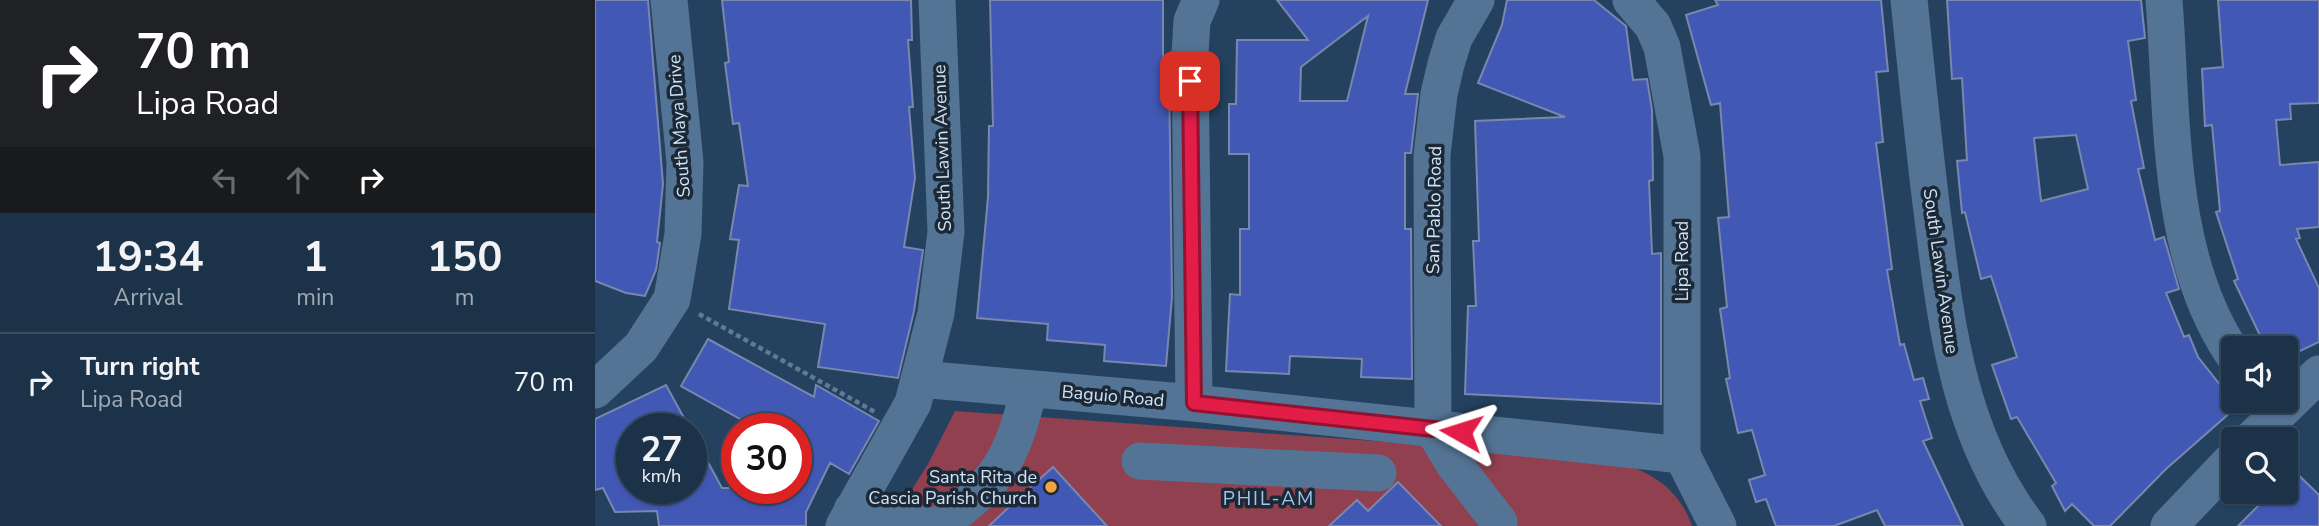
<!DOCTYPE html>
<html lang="en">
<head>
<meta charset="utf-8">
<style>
  :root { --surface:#1b3248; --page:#283e52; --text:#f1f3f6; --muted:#a0aab4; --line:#394d60 }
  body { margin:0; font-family:"Nunito Sans",sans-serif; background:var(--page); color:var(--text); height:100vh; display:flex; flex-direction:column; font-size:26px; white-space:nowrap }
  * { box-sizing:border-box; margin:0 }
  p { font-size:23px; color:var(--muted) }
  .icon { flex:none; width:38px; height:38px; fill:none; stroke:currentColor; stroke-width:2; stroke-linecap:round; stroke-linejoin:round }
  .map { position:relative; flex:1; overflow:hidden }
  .details { display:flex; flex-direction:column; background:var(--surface); width:595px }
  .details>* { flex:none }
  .guide { background:#202124; color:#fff; overflow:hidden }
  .fabs { position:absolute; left:1626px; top:336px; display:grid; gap:14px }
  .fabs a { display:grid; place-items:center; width:77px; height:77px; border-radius:7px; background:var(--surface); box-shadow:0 2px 5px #0004,0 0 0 2px var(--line); font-size:35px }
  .speed { position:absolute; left:21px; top:413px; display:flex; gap:14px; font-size:35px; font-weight:700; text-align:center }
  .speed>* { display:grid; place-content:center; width:91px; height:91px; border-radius:50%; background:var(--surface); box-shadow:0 2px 5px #0004,0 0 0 2px var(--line); line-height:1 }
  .speed small { font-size:18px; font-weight:400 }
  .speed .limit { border:10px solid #d22; background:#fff; color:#111 }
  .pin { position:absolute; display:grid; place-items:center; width:60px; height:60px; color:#fff; margin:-30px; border-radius:14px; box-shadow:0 4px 10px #0006 }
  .me { position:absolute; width:77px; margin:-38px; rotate:276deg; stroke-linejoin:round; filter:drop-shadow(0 0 5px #0008) }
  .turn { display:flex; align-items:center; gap:24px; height:147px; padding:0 21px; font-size:32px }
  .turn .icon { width:91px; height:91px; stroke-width:2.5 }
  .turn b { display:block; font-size:49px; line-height:60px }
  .lanes { display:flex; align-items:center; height:66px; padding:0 21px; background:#0003; justify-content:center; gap:35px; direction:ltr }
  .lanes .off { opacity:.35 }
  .eta { display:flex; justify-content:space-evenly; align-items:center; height:119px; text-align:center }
  .eta b { font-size:42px; font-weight:700; line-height:49px }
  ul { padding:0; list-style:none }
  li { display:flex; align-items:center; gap:21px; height:98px; padding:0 21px; border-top:2px solid var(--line) }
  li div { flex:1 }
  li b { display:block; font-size:26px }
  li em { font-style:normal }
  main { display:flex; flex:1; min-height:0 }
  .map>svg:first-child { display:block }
  .green { fill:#90404f }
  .building { fill:#4258b5; stroke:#7987af; stroke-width:2; fill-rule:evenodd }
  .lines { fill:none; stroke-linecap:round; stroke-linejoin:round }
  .path { stroke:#607a94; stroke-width:4.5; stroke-dasharray:5 3.5; stroke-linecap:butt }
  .minor { stroke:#547495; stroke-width:37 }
  .route-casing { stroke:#92132f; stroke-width:18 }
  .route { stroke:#e11d48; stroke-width:12 }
  .poi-dot { fill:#f1a540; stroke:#1b2836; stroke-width:2.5 }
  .labels { text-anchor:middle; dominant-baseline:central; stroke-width:7; stroke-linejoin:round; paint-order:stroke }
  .street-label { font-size:18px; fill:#d1e2f5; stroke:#1b2836 }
  .poi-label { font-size:18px; fill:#d1e2f5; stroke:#1b2836; text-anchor:end }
  .neighbourhood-label { font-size:19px; letter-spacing:2px; fill:#a2c4e9; stroke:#1b2836 }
</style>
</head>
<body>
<main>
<section class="details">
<div class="guide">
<div class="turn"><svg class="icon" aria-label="right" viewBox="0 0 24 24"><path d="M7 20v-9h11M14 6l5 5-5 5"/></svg><div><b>70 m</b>Lipa Road</div></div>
<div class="lanes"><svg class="icon off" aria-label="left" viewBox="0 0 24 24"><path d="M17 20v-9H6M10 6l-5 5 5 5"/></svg><svg class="icon off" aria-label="ahead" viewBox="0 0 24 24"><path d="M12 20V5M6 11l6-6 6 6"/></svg><svg class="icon" aria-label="right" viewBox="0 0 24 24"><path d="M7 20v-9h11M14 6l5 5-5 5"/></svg></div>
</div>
<div class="eta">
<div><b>19:34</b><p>Arrival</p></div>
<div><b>1</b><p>min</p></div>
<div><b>150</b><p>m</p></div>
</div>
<ul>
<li><svg class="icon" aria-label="right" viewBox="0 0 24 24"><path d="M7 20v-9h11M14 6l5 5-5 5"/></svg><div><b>Turn right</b><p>Lipa Road</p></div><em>70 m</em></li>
</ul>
</section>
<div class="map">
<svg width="1724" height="526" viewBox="0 0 1724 526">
  <rect width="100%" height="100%" fill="#244260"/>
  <!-- green -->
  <path class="green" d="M360 411 1016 458C1054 473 1082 484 1097 526H294L333 464Z"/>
  <!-- building -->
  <path class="building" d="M0 0H53L68 184 62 242 65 243 61 270 50 296 31 293 0 281Z
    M127 0H316L317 40H313L318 107H314L320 178 309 247 328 250 319 311 303 378 223 367 230 324 134 309 144 240 135 239 144 185 153 186 144 123 138 124 130 63 134 62Z
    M395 0H568V71H574L577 297 571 366 509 361 510 345 452 340 453 324 382 318 393 197 394 126H398Z
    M682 0H833L810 94H823L816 153H810V229H816L817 379 766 377 767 359 695 356 694 374 631 371 635 294 645 295V229H654V154H634V104H641L642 40H713ZM773 16 752 101H705L706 67Z
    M912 0H999L1031 26 1038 80 1052 79 1057 110 1058 180 1054 181 1057 254 1066 253V404L870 394 873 306H881L878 241H884L880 121 970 117 883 83 907 25Z
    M1120 0H1286L1293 71 1281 72 1288 142 1281 143 1297 269 1292 270 1305 345 1309 344 1319 380 1328 378 1334 399 1325 401 1337 438 1328 441 1368 526H1290L1282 510 1239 526H1181L1171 499 1161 502 1154 480 1170 475 1157 430 1143 433 1131 379 1135 378 1125 309 1132 307 1123 218 1134 217 1125 103 1116 105 1091 15 1123 5Z
    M1352 0H1546L1550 38 1533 41 1541 100 1536 101 1549 168 1543 169 1560 240 1569 237 1584 289 1571 293 1589 337 1594 335 1603 357 1638 401 1645 404 1571 469 1515 526H1499L1477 504 1470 511 1457 486 1461 483 1422 417 1416 419 1397 365 1422 357 1396 276 1386 279 1370 212 1367 213 1362 161 1372 160 1367 78 1357 79ZM1481 135 1493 189 1446 201 1439 138Z
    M1623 0H1724V103L1695 104 1696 119 1681 120 1685 165 1724 162V227L1702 229 1705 238 1701 239 1724 288V342L1690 358V348H1671L1639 281 1643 279 1621 212 1625 211 1617 125 1610 126 1607 69 1628 67Z
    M113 339 219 397 221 385 284 421 254 474 235 463 211 512V526H64L62 511 20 512 8 488 0 490V419L71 385 95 429H37V488H96V431L127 488H201V429H163L86 386Z
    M1690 462 1724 495V526H1643L1677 492H1690Z
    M458 467 512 526H394L414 507Z
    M803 482 846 526H734L762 500 773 511Z"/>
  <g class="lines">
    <!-- path -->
    <path class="path" d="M104 314 280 412"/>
    <!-- minor -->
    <path class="minor" d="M881 0 859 38 851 64 844 94 837 155 838 429 859 464 904 522
      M1036 0 1058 26 1067 47 1087 156V455L1123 526
      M1314 0C1322 76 1329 151 1339 227 1352 333 1366 439 1433 526
      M1569 0C1578 116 1571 255 1638 354
      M325 379 599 403 1087 455
      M0 390 46 347 77 299 88 234 90 162 74 0
      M599 403 595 54 597 21 606 0
      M1657 439 1724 374
      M545 461 783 473
      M257 510 336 526
      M249 526 318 403 341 313 351 232 342 0
      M343 526C403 483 417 460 434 389
      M1574 526 1638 459"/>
  </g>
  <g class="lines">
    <defs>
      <path id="route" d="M595 81 599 403 866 432"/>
    </defs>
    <!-- route casing -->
    <use href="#route" class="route-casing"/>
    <!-- route -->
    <use href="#route" class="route"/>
  </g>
  <!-- markers -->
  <circle class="poi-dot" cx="456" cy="487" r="7"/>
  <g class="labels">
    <!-- street labels -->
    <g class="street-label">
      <text transform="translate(84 126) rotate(-94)">South Maya Drive</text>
      <text transform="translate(347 148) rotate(-92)">South Lawin Avenue</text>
      <text transform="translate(839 210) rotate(-89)">San Pablo Road</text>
      <text transform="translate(1087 261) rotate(-90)">Lipa Road</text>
      <text transform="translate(1346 271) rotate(82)">South Lawin Avenue</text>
      <text transform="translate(518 396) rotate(5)">Baguio Road</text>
    </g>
    <!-- poi labels -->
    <g class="poi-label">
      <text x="442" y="477">Santa Rita de<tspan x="442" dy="21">Cascia Parish Church</tspan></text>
    </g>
    <!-- neighbourhood labels -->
    <g class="neighbourhood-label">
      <text x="674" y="499">PHIL-AM</text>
    </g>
  </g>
</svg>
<div class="fabs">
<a><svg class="icon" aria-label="sound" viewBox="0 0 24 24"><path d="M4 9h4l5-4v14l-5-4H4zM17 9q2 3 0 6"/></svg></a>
<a><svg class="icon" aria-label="search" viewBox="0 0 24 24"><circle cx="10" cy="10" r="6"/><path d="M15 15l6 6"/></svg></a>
</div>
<div class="speed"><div>27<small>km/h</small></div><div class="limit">30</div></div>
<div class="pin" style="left:595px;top:81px;background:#d93025"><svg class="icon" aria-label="arrive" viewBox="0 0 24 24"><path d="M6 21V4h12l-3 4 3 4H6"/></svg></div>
<svg class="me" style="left:866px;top:432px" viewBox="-20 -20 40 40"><path d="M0-17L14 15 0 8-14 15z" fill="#e11d48" stroke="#fff" stroke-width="4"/></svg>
</div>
</main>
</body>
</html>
